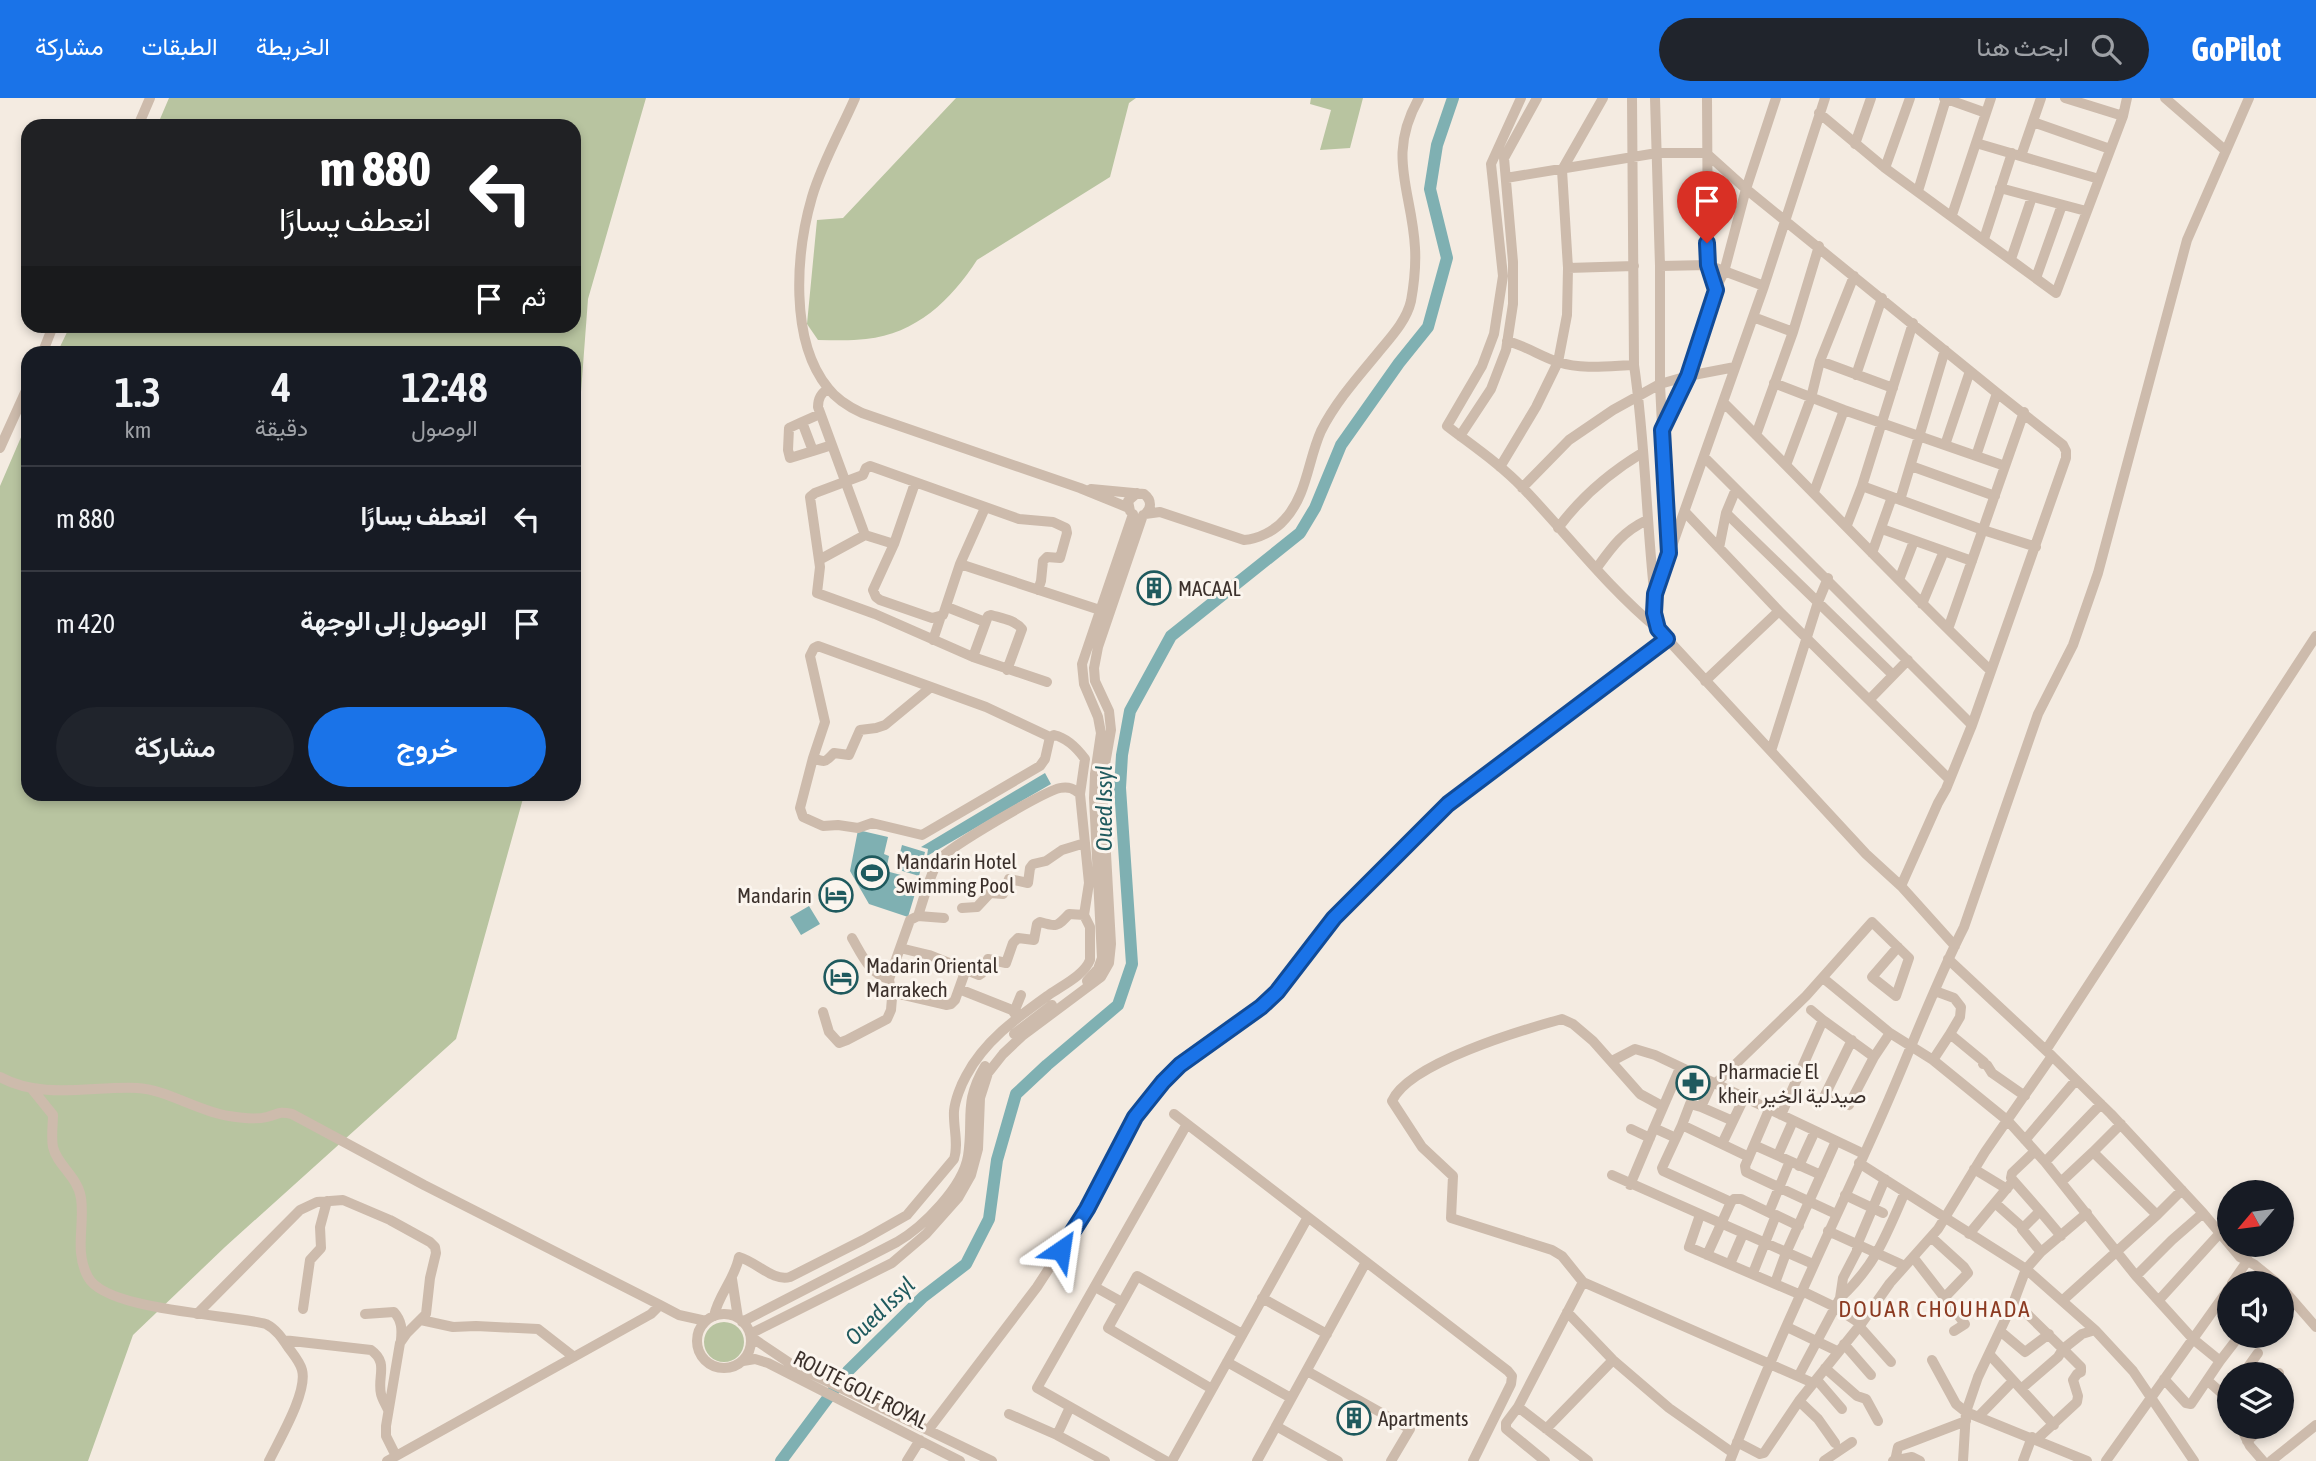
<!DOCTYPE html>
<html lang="ar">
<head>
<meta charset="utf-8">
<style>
  :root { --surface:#171b24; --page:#20242c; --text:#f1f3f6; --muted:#9ea1a6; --line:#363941; --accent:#1a73e8 }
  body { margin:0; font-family:"Asap Condensed",Vazirmatn,sans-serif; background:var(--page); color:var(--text); direction:rtl; height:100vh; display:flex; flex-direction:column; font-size:26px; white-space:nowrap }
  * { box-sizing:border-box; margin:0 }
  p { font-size:23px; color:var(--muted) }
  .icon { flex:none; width:38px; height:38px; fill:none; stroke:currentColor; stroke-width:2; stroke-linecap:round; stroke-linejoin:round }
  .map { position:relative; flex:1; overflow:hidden; direction:ltr }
  .sheet { position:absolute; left:21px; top:248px; width:560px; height:455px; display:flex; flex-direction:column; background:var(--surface); border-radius:21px; box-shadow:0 4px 10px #0003; direction:rtl }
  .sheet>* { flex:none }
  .guide { position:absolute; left:21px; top:21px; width:560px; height:214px; border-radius:21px; box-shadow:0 4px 10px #0003; direction:rtl; background:#202124; color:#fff; overflow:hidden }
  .needle { width:46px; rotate:241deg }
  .controls { position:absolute; left:2217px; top:1082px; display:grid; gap:14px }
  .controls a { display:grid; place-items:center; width:77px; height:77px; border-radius:50%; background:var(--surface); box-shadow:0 4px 10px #0003; font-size:35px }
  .pin { position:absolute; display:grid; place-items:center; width:60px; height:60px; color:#fff; margin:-72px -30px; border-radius:50% 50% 50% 0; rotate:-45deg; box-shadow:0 0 7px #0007 }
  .pin .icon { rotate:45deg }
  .me { position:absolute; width:77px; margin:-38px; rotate:32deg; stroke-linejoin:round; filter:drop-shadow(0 0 5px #0008) }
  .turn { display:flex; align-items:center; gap:24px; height:147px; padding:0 35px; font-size:32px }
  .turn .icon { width:91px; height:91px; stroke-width:2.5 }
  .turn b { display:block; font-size:49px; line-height:60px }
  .then { display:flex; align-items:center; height:66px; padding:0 35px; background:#0003; gap:14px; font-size:26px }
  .eta { display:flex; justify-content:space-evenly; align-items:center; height:119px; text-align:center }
  .eta b { font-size:42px; font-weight:600; line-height:49px }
  .cta { display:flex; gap:14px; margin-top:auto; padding:14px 35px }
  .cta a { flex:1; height:80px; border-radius:42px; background:var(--accent); color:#fff; font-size:28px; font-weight:600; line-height:80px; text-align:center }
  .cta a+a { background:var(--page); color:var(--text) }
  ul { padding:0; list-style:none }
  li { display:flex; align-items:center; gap:21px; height:105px; padding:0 35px; border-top:2px solid var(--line) }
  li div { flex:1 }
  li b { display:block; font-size:26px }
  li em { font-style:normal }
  header { display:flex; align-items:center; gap:42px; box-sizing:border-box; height:98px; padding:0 35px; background:var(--accent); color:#fff }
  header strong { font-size:33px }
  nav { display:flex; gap:38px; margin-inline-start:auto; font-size:24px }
  .search { width:490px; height:63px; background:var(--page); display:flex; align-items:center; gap:18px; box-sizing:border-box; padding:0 24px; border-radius:38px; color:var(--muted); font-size:26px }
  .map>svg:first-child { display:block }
  .green { fill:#b8c4a0 }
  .water { fill:#7fb0b2 }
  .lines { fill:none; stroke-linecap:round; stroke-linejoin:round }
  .river { stroke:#7fb0b2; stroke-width:12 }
  .minor { stroke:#cdbbac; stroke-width:10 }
  .route-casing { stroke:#114b97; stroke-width:18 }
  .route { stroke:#1a73e8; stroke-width:12 }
  .labels { text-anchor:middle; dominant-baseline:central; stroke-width:6; stroke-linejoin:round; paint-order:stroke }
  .poi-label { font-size:21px; fill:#3b302b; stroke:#fbf5ee; text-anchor:start }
  .street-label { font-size:21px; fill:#3b302b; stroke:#fbf5ee }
  .water-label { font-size:23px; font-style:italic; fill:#1f5a5e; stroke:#fbf5ee }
  .neighbourhood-label { font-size:23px; letter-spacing:2px; fill:#8c3b22; stroke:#fbf5ee }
</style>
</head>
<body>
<header>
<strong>GoPilot</strong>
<div class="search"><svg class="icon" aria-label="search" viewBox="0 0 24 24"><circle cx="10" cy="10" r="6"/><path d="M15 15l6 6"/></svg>ابحث هنا</div>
<nav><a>الخريطة</a><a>الطبقات</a><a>مشاركة</a></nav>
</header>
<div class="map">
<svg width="2316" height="1363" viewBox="0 0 2316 1363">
  <rect width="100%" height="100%" fill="#f4ebe1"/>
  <!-- green -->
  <path class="green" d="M169 0H646L588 201 574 387V256L57 255 70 228H574V28H157Z
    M956 0H1136L1129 5 1110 79 977 162C951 202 916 236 866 241 850 243 834 242 818 242L807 226 817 122 843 120Z
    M1311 0H1363L1350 50 1320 52 1331 12 1310 6Z
    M28 323V696L524 697 456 941 225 1149 133 1237 88 1363H0V388Z
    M704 1244a20 20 0 1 1 40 0a20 20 0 1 1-40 0Z"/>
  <!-- water -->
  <path class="water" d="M1045 675 1051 686 927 758 928 751 921 749Z
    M858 732 888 739 884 756 889 758 886 773 901 777 899 784 917 789 908 819 869 806 850 773Z
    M902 747 925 754 919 778 896 771Z
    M809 808 820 826 801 837 790 819Z"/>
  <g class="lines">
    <!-- river -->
    <path class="river" d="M781 1363 848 1273 923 1199 966 1166 989 1121 997 1062 1016 996 1047 967 1118 907 1132 866 1120 690 1122 657 1130 613 1171 538 1300 435 1315 410 1341 347 1399 265 1428 229 1447 160 1430 91 1437 47 1453 0"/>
    <!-- minor -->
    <path class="minor" d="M855 0C841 32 822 65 812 99 796 154 789 242 828 290 837 302 849 309 862 315L1080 390 1129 410
      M1632 0 1634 267C1645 341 1646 417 1654 492
      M1655 0 1660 168V286L1668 451
      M1707 0 1708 167 1715 192
      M1944 0 1986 15
      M2065 0 2123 18
      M2165 0 2226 53
      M1819 15 1885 70 2056 195 2123 18 2127 0
      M2033 24 2110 51
      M138 28 150 0
      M1976 45 2099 81
      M1855 46 1871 0
      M2021 58 2041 0
      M1885 70 1910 0
      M1506 80 1657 55H1706L1746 91 1997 295 2063 347 2066 353V360L1972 627 1946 691 1938 705 1901 788 1866 756 1658 531C1607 489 1568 437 1523 390 1500 366 1473 348 1447 328L1482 268 1494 236 1503 178 1491 66 1521 0
      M2000 90 2086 113
      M1918 93 1946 1
      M1952 117 1991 0
      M1984 141 2012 55
      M2011 161 2032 99
      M1660 168 1708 167 1764 188
      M1568 170 1634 168
      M2036 180 2062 107
      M1753 219 1793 234
      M1507 243C1526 248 1540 258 1558 264 1583 272 1609 268 1634 267
      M42 256 53 228
      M1820 263 1893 290
      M1856 277 1882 200
      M1774 285 1844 312 2005 368
      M828 291C821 295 818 300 818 309L865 437 894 446
      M1723 304C1813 393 1900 486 1991 573
      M820 316 802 324 813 353 832 347
      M802 324 789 330 788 352 790 360 813 353
      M1663 330 1688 278 1715 192 1724 174 1746 91 1776 0
      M1756 337 1793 234 1819 148
      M1460 338 1491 291 1506 252 1513 206V164L1504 60 1537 0
      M1945 347 1970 273
      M0 350 28 288
      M1976 358 1997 295
      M1704 359 1972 627
      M1786 367 1811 300 1820 263 1854 178
      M1911 368 1995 398
      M1500 369 1536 309 1558 264 1567 217 1568 170 1562 72 1603 0
      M915 385 894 446 873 492 876 499 880 502 932 520 943 517 960 466 985 410
      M1862 388 1983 432 2036 449
      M1522 390 1569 342 1613 312 1660 286 1688 278 1735 269
      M1091 391 1144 396C1152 402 1152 411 1144 417
      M1814 394 1844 312
      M1900 402 1945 252
      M1130 413 1128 403 1137 395
      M1685 414 1779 513 1949 681
      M1726 415 1893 577
      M1145 416 1160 414 1244 442C1258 441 1275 433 1285 421 1307 397 1308 362 1321 333 1335 305 1357 280 1377 256 1390 240 1406 224 1411 203 1414 186 1416 167 1415 150 1412 92 1386 58 1419 0
      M1847 427 1862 388 1913 225
      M1558 430C1581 399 1609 375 1642 355
      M1882 431 1972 463
      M1719 450 1726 415 1736 391
      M1872 455 1892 399
      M819 462 865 437
      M960 466 1106 514
      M1596 471C1612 449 1622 434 1647 422
      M1899 482 1914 443
      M1038 492 1041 483 1043 463 1047 459 1060 460 1067 435 1066 430 1053 424 1019 421 870 368 866 370 863 377 815 395 810 399 820 469 817 495 875 516 973 559 1047 584
      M1922 506 1944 453
      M947 509 985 524
      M1657 531 1654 515 1655 496 1764 188 1825 0
      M1948 531 2024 314
      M933 542 941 518
      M973 559 988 518 991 517C1001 520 1015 522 1022 531L1007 572
      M1705 583 1779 513
      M1870 601 1908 562
      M1771 653 1818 504 1828 480
      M813 660 825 624 810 558 814 550 818 548 931 589
      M1901 788 1955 848
      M962 810 977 809 990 795 1003 796 1009 781 1028 785 1030 770 1033 766 1046 763 1062 752 1085 745
      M918 818C923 803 931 773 939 762 949 749 1043 694 1060 690 1069 688 1074 691 1080 696
      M852 840C862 857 869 875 889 881L910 822 918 818 944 820
      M900 850 929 857 979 877 982 875 988 861 1006 865 1013 845 1018 840 1034 842 1037 826 1040 824C1057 829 1057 829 1069 816L1084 817
      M1948 861 2052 958 2111 1016 2203 1115 2240 1159 2255 1167 2277 1185
      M1823 880 1890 935 1933 962 2008 1023 2045 1064 2136 1178 2193 1241 2220 1263 2191 1306 2186 1305 2164 1281
      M1087 883 1098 871 1102 860 1094 700 1095 676 1101 635 1098 619 1084 586 1082 566 1133 416
      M959 891 1012 912 1018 920
      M1935 893 1954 900 1961 909 1960 919 1950 936
      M892 896 903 897 946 907 951 906 955 902 965 874
      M823 914 829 934 839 945 847 942 887 921 891 912 892 900 889 881
      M1014 914 1021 897
      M1823 922 1874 959 1890 935
      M1014 936 1052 907
      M1852 942 1825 997 1849 1007 1874 959
      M2046 952 2316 538
      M1933 962 1950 936 1984 964 1983 966 1987 967 1992 975 2025 998
      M1612 963 1635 951 1655 957 1864 1056
      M0 979C42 1002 91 988 137 990 166 991 199 1014 229 1018 241 1020 255 1022 267 1019 279 1016 278 1013 292 1016L424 1087 660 1207 679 1217 706 1223
      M1712 985 1701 1009 1690 1006 1682 1027 1749 1059
      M1715 986 1806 898 1872 824 1909 860 1896 898 1872 879 1898 849
      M32 991 53 1017C53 1026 51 1039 53 1049 57 1067 78 1079 81 1100 85 1127 74 1153 88 1179 106 1213 229 1216 266 1226 276 1231 282 1240 288 1249 293 1256 300 1264 302 1272 308 1294 279 1342 269 1363
      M1662 1008 1640 996 1593 943 1573 926 1562 921C1522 932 1409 965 1392 1003L1422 1049 1453 1078 1451 1120 1552 1152 1562 1158 1583 1184 1813 1285
      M1701 1009 1733 1023
      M1769 1012 1745 1068 1746 1074 1836 1116
      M1174 1016 1508 1273 1512 1278 1511 1286 1473 1363
      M1781 1017 1823 922 1811 912
      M1682 1027 1662 1070 1663 1073 1731 1104 1707 1157
      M1631 1031 1650 1040
      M1676 1040 1654 1030 1680 970
      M2025 1042 2076 982
      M1722 1046 1744 1000
      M1754 1047 1821 1077
      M2093 1054 2121 1026
      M1778 1057 1793 1023
      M2045 1064 2101 1006
      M1859 1065 2026 1171 2095 1232 2133 1273 2194 1363
      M1799 1068 1815 1033
      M1974 1071 2007 1091
      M1612 1077 1813 1166
      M2061 1084 2093 1054 2157 1117 2062 1203
      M1630 1087 1654 1030
      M1845 1097 1883 1115
      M1731 1104 1734 1101H1741L1772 1116
      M1995 1105 2022 1129
      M2040 1113 2061 1138
      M1769 1114 1790 1063
      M1700 1117 1689 1149 1801 1197
      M2157 1117 2182 1092
      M1828 1133 1905 1168
      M1969 1136 2013 1083
      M1931 1139 1964 1169 1968 1175 1945 1199
      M2041 1154 2087 1115
      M1913 1159 1965 1226 1954 1233
      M1730 1166 1743 1136
      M1753 1175 1776 1117 1799 1128
      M2136 1178 2172 1142 2203 1115
      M732 1181 738 1220
      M1583 1184 1518 1309 1588 1363
      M1775 1185 1786 1155 1836 1043
      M2232 1185 2248 1162
      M1095 1189 1122 1204
      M2282 1190 2316 1229
      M1802 1193 1835 1209 1861 1226
      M1262 1200 1327 1236
      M1840 1200C1876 1167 1886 1137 1905 1094
      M2159 1202 2220 1135
      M2014 1203 2063 1251 2082 1236 2095 1232
      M303 1211 310 1162 321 1150 320 1129 327 1103
      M1567 1214 1613 1262 1669 1310 1733 1355
      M697 1243a27 27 0 1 1 54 0a27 27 0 1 1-54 0Z
      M197 1216 300 1112 317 1104 343 1102 390 1122 430 1144 435 1149 436 1155 430 1180 426 1216 407 1235 400 1245 386 1328V1338L396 1358
      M365 1216 394 1214C402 1223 402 1231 401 1242
      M714 1218C718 1197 735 1181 739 1159 757 1164 773 1184 790 1179L863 1142 907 1117 954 1061C959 1046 953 1029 954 1013 955 1002 961 987 966 978 985 942 1018 919 1050 896 1063 887 1084 877 1090 862V829L1084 817 1089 785 1080 696 1085 661C1077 650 1067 640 1054 637L1050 639 986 609 931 589 885 627 876 630 860 632 849 657 834 655C825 664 826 665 813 660L800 710 803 719 823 728 838 727 858 730 872 725 922 737 1040 668 1045 661 1050 639
      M421 1222 453 1229 476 1228 538 1231 574 1259
      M742 1224 897 1144C923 1129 963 1089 968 1058 974 1020 963 1005 985 968
      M1859 1228 1891 1264
      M1787 1229 1837 1253
      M2000 1233 2025 1254 2049 1236
      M750 1236 892 1165 926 1136 958 1100 971 1077 978 1051 980 1000 988 975 1003 956 1022 938 1101 879 1109 865 1111 846 1103 701 1104 672 1111 632 1109 613 1095 583 1094 570 1098 549 1143 417
      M751 1239 791 1266 992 1363
      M283 1242 371 1252C389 1265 377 1278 381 1296 382 1301 386 1307 388 1312
      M1844 1246 1871 1277
      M1989 1256 2054 1327
      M1932 1262 1956 1306 1966 1314 2087 1363
      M743 1263 755 1261 768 1265 960 1363
      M2220 1263 2240 1237
      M1227 1264 1291 1300
      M1825 1270 1857 1298 1866 1301 1878 1323
      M1307 1273 1410 1331 1391 1363
      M2243 1276 2258 1255
      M2278 1276 2279 1275
      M1799 1277 1840 1200 1843 1180 1857 1153V1147L1885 1081
      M1817 1282 1842 1311
      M2208 1283 2226 1299 2230 1307
      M1212 1291 1108 1230 1137 1178 1242 1236
      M2021 1291 2058 1259 2063 1251 2081 1269V1274L2077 1276 2073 1282 2078 1298 2077 1304 2037 1341
      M1799 1303 1818 1321 1835 1345
      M1518 1309 1506 1325V1331L1545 1363
      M2282 1314 2288 1308
      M1009 1316 1057 1337 1105 1363
      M1978 1319 2013 1283
      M1276 1328 1338 1363
      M2240 1328 2250 1348 2263 1363
      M929 1331 1037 1189 1061 1152 1087 1111 1135 1019 1147 1002 1180 967 1261 909 1277 894 1334 820 1428 723 1449 706 1667 541
      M1546 1331 1613 1262
      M1057 1337 1070 1309
      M2247 1343 2265 1328
      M1737 1344 1760 1356 1764 1355 1799 1303 1861 1226 1890 1185 1938 1131 1985 1054 2052 958
      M387 1363 651 1216 660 1207
      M907 1363 920 1342
      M1166 1363 1037 1290 1187 1026
      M1172 1363 1308 1119
      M1257 1363 1366 1164
      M1730 1363C1774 1249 1827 1140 1877 1028 1907 962 1931 894 1964 829L2038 616 2073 547 2098 475 2187 142 2249 0
      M1824 1363 1852 1344
      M1893 1363 1912 1359 1920 1363
      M1895 1363 1898 1349 1966 1323
      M1963 1363 1966 1314 1978 1279 2014 1203 2026 1171 2041 1154 2022 1131 2040 1113 2011 1080 2012 1075 2035 1053
      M2023 1363 2032 1339
      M2106 1363 2230 1189
      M2271 1363 2316 1327"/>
  </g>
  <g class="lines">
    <defs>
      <path id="route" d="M1061 1152 1087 1111 1135 1019 1163 984 1180 967 1261 909 1277 894 1334 820 1448 706 1667 541 1658 531 1654 515 1655 496 1669 455 1662 332 1688 278 1716 192 1708 167 1707 145"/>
    </defs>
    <!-- route casing -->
    <use href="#route" class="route-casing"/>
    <!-- route -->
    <use href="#route" class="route"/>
  </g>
  <!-- icons -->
  <defs>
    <symbol id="building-ring" viewBox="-11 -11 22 22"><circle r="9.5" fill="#fbf5ee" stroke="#1f5a5e" stroke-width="1.5"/><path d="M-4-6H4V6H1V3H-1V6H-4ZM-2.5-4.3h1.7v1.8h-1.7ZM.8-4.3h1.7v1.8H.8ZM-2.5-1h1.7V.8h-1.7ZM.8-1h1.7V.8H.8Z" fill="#1f5a5e"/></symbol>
    <symbol id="stadium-ring" viewBox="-11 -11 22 22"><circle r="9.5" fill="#fbf5ee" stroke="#1f5a5e" stroke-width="1.5"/><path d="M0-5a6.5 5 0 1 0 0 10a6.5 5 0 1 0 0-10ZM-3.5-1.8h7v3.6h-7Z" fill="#1f5a5e"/></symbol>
    <symbol id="hotel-ring" viewBox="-11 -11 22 22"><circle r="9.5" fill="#fbf5ee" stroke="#1f5a5e" stroke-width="1.5"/><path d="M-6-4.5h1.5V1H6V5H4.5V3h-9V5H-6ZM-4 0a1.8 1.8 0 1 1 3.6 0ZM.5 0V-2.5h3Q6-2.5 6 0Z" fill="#1f5a5e"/></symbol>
    <symbol id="pharmacy-ring" viewBox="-11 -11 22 22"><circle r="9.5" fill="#fbf5ee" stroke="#1f5a5e" stroke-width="1.5"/><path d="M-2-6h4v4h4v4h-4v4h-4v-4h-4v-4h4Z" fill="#1f5a5e"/></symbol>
  </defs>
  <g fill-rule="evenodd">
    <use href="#building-ring" x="1135" y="471" width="38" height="38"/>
    <use href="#stadium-ring" x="853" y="756" width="38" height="38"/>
    <use href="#hotel-ring" x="817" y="778" width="38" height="38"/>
    <use href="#hotel-ring" x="822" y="860" width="38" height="38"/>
    <use href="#pharmacy-ring" x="1674" y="966" width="38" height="38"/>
    <use href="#building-ring" x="1335" y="1301" width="38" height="38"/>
  </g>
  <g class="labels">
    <!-- poi labels -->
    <g class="poi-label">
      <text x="1178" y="490">MACAAL</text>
      <text x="896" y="763">Mandarin Hotel<tspan x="896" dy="24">Swimming Pool</tspan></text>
      <text x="812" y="797" text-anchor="end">Mandarin</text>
      <text x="866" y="867">Madarin Oriental<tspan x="866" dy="24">Marrakech</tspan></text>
      <text x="1718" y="973">Pharmacie El<tspan x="1718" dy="24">kheir صيدلية الخير</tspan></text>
      <text x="1378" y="1320">Apartments</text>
    </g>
    <!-- street labels -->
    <g class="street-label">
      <text transform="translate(861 1291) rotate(27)">ROUTE GOLF ROYAL</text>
    </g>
    <!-- water labels -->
    <g class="water-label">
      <text transform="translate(1104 710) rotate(-90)">Oued Issyl</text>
      <text transform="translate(880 1213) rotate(-44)">Oued Issyl</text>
    </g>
    <!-- neighbourhood labels -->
    <g class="neighbourhood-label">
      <text x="1935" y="1211">DOUAR CHOUHADA</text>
    </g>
  </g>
</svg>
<div class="controls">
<a><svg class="needle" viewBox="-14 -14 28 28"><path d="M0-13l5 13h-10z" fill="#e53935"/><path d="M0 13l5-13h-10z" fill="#9ea1a6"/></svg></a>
<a><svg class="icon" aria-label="sound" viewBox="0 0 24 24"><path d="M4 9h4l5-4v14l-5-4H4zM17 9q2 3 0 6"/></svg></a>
<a><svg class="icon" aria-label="layers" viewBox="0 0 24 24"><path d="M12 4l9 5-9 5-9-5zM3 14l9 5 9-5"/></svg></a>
</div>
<div class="pin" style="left:1707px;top:145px;background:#d93025"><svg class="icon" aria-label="arrive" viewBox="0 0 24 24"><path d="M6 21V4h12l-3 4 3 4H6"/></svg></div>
<svg class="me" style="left:1061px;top:1152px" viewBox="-20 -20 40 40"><path d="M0-17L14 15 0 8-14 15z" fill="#1a73e8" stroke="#fff" stroke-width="4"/></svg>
<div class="guide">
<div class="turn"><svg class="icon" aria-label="left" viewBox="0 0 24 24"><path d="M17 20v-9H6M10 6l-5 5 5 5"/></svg><div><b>880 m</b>انعطف يسارًا</div></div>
<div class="then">ثم<svg class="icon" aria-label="arrive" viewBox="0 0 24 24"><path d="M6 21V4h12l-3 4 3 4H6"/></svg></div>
</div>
<section class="sheet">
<div class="eta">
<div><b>12:48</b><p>الوصول</p></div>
<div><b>4</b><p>دقيقة</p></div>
<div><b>1.3</b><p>km</p></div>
</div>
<ul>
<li><svg class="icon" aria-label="left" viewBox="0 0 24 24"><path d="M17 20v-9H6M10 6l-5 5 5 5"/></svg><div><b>انعطف يسارًا</b></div><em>880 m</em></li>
<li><svg class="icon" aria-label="arrive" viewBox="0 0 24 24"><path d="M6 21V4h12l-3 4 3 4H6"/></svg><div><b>الوصول إلى الوجهة</b></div><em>420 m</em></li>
</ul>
<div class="cta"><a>خروج</a><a>مشاركة</a></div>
</section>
</div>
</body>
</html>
